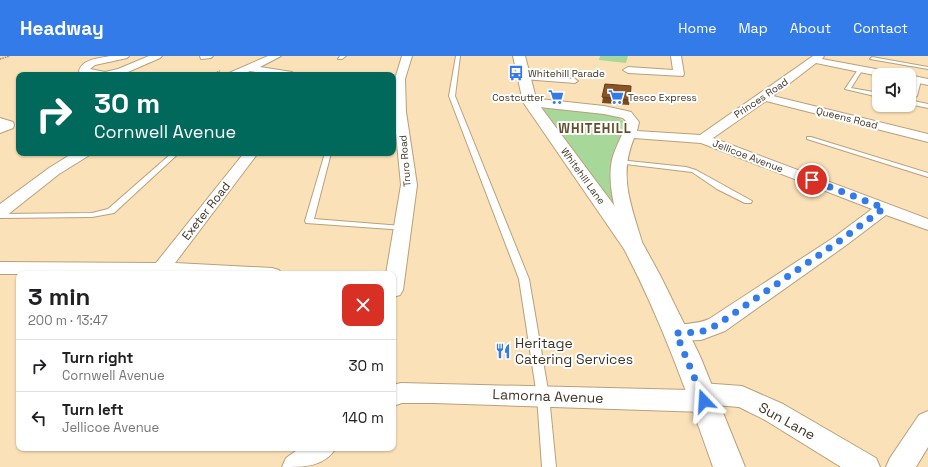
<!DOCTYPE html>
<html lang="en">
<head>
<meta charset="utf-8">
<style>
  :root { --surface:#fff; --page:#f6f6f6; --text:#202124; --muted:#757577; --line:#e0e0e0; --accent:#337be8 }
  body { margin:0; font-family:"Space Grotesk",sans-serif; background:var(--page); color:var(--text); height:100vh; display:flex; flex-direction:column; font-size:15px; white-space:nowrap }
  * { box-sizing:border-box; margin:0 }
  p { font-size:13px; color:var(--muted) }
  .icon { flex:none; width:22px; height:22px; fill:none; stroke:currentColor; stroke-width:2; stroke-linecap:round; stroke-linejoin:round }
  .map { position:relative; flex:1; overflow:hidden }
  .panel { position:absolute; left:16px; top:215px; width:380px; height:180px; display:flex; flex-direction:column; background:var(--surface); border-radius:8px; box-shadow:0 1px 3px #0004 }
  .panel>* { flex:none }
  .guide { position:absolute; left:16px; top:16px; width:380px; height:84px; border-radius:8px; box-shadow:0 1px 3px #0004; background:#00695c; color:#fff; overflow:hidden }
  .controls { position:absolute; left:872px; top:12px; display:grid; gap:8px }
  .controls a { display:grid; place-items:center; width:44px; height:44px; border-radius:8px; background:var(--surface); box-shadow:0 1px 3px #0004; font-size:20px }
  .pin { position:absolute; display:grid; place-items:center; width:34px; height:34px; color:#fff; margin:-17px; border:2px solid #fff; border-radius:50%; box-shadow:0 1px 4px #0007 }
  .me { position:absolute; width:44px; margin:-22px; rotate:340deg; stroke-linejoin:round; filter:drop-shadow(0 0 3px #0008) }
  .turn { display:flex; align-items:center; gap:14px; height:84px; padding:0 12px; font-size:18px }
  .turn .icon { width:52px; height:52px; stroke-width:2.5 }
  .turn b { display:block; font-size:28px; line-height:34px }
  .round { display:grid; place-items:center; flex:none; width:42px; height:42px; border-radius:8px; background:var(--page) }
  .headline { display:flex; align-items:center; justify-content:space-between; height:68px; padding:0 12px }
  h1 { font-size:24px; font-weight:800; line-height:30px }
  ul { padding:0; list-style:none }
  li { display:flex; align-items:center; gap:12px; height:52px; padding:0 12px; border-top:1px solid var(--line) }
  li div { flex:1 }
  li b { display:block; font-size:15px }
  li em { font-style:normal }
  header { display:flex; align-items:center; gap:24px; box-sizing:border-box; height:56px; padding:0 20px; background:var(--accent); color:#fff }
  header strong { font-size:19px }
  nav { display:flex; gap:22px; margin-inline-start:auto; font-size:14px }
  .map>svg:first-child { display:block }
  .green { fill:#a7d799 }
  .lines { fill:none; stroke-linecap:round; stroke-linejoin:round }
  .lane-casing { stroke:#b9a07a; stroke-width:2 }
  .street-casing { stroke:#b9a07a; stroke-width:2 }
  .secondary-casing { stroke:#b9a07a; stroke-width:2 }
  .path { stroke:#9f8d70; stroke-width:1.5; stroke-dasharray:1.5 1; stroke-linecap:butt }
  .lane { fill:#fff; fill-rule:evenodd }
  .street { fill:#fff; fill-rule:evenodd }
  .secondary { fill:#fff; fill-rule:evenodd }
  .wall { fill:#78481e }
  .building { fill:#8b5423; stroke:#613b18 }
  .route { stroke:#337be8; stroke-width:7; stroke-dasharray:0 12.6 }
  .labels { text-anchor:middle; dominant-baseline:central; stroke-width:4; stroke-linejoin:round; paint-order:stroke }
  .far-poi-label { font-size:10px; fill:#3f3525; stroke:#fff; text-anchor:start }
  .far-street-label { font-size:10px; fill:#3f3525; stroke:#fff }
  .street-label { font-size:12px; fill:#3f3525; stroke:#fff }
  .far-district-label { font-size:13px; font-weight:bold; letter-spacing:1px; fill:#644e2a; stroke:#fff }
  .near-poi-label { font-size:14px; fill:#3f3525; stroke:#fff; text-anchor:start }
  .near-street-label { font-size:14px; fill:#3f3525; stroke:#fff }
</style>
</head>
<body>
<header>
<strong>Headway</strong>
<nav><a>Home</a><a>Map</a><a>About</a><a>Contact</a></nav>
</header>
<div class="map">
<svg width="928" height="411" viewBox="0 0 928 411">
  <rect width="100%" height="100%" fill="#fbe1b8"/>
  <!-- green -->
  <path class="green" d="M600 0H628L626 7 599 4Z
    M544 49 616 60 625 66V79C607 95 614 132 615 154L540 50Z"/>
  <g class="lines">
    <defs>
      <path id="lane" d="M340 0H346L342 3H338Z
        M456 0H460L455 40 529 223 549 340 556 411H542L537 340 519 223 449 40Z
        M872 1 928 11V13L870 3Z
        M859 12 863 13 851 32 879 37V41L845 33Z
        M521 20 575 23 578 25 575 27 523 23 520 21Z
        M916 23 921 24 917 40 914 42 911 40Z
        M909 44 928 48V52L909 48Z
        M807 81H811L928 117V121L807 83Z
        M172 97H179L114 157 92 161 0 162V158L92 157 108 153Z
        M325 97H331L314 163 402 170 406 172 405 174 306 167 305 165Z
        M619 104 686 111 696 114 752 145 751 147H745L717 133 692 116 617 107V105Z"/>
      <path id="street" d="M111 0H129L127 2 95 9 90 13 105 16 118 13 149 0H162L160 2 121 19H89L80 17 79 15C82 3 100 2 111 0Z
        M200 0H213L211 2 201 3Z
        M268 0H281L260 11 292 16 297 19H272L250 15 242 19H228L229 17Z
        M402 0H412L405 23 406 56 417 129 403 234 400 239 393 241V218H386L401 129 394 56 395 23Z
        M671 0H681L684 18 683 20 628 17 623 14 628 11 673 14Z
        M813 0H824L822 3 892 16 897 19 879 20 816 7 773 40 928 78V86L766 45 713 82 928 163V174L886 159 845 190 725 275 701 284 676 285 668 283 665 277 668 271C682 267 696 269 709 263L833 182 872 153 701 87 634 82C617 123 633 153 644 193L642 197 635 199 628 197 626 193C619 165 606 133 612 104 615 91 623 79 627 66L623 62 604 58 530 50 526 48 524 46 526 44 530 42 604 50 627 55 631 56 639 66 637 75 700 79Z
        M908 19H909L928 23V29L909 25Z
        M0 62 13 66 14 69 13 72 0 77Z
        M73 97H90L88 100 59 118 6 160 0 161V148L49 112Z
        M244 97H258L175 207 272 212 279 214 282 218H0V206L156 207Z
        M401 327 690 334 692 330 701 327 742 330 751 334 783 348 876 402 880 411H841L765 364 739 351 715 349 713 353 704 356 434 347H402L393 350V329Z
        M928 355V391L916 411H886L890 402 919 359Z
        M300 392H336C324 411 305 411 282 411L286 402Z"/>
      <path id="secondary" d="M513 0H525L537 46 643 188 660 219 700 300 745 411H713C687 337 661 263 624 193L523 46Z"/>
    </defs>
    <!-- lane casing -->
    <use href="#lane" class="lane-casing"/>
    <!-- street casing -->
    <use href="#street" class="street-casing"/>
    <!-- secondary casing -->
    <use href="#secondary" class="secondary-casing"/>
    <!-- path -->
    <path class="path" d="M0 3 10 0
      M210 19 220 15"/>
    <!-- lane -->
    <use href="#lane" class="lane"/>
    <!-- street -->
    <use href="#street" class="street"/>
    <!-- secondary -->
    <use href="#secondary" class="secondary"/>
  </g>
  <!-- wall -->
  <path class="wall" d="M605 28 630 44 629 49 602 47Z"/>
  <!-- building -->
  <path class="building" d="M605 28 631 30 630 44 602 41Z"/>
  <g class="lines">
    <!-- route -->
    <path class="route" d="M704 345 676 277 701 276 717 269 838 186 884 152 812 124"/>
  </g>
  <!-- icons -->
  <defs>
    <symbol id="bus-bare" viewBox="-9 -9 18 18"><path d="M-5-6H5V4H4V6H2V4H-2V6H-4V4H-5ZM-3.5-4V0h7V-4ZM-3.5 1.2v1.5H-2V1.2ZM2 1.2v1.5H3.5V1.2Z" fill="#337be8" stroke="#fff" stroke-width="2.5" paint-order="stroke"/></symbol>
    <symbol id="supermarket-bare" viewBox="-9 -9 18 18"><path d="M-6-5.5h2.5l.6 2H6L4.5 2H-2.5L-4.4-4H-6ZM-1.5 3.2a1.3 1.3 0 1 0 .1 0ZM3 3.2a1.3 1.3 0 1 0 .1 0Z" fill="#337be8" stroke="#fff" stroke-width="2.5" paint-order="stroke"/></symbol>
    <symbol id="restaurant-bare" viewBox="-9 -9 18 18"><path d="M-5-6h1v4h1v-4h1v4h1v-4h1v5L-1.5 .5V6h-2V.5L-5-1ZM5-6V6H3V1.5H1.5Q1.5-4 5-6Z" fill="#337be8" stroke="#fff" stroke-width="2.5" paint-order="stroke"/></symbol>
  </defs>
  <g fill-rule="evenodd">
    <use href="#bus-bare" x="505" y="6" width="22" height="22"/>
    <use href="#supermarket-bare" x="545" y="30" width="22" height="22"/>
    <use href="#supermarket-bare" x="605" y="30" width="22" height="22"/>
    <use href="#restaurant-bare" x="492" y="284" width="22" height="22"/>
  </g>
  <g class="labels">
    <!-- far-poi labels -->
    <g class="far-poi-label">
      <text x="528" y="17">Whitehill Parade</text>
      <text x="544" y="41" text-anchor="end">Costcutter</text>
      <text x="628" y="41">Tesco Express</text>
    </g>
    <!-- far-street labels -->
    <g class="far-street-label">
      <text transform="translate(761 42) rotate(-34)">Princes Road</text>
      <text transform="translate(847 62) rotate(14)">Queens Road</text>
      <text transform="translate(748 100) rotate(21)">Jellicoe Avenue</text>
      <text transform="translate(405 105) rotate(-95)">Truro Road</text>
      <text transform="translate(583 120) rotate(54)">Whitehill Lane</text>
    </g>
    <!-- street labels -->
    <g class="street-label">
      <text transform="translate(206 155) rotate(-52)">Exeter Road</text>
    </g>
    <!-- far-district labels -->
    <g class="far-district-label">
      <text x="595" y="72">WHITEHILL</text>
    </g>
    <!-- near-poi labels -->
    <g class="near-poi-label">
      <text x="515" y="287">Heritage<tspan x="515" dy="16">Catering Services</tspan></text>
    </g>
    <!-- near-street labels -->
    <g class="near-street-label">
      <text transform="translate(548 340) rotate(2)">Lamorna Avenue</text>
      <text transform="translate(787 365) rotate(29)">Sun Lane</text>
    </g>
  </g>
</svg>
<div class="controls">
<a><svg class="icon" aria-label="sound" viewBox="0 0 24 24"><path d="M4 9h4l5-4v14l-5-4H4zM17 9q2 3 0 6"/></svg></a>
</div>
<div class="pin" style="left:812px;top:124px;background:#d93025"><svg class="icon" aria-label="arrive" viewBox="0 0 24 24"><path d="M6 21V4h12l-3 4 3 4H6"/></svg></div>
<svg class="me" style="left:704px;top:345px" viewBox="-20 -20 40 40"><path d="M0-17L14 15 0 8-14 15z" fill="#337be8" stroke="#fff" stroke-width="4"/></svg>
<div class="guide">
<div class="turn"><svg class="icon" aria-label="right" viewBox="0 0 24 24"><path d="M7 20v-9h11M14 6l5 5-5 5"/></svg><div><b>30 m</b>Cornwell Avenue</div></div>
</div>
<section class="panel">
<div class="headline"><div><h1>3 min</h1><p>200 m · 13:47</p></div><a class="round" style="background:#d93025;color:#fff"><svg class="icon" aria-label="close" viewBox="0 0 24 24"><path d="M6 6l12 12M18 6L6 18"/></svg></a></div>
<ul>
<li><svg class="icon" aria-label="right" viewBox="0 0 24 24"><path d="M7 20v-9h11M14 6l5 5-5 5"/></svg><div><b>Turn right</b><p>Cornwell Avenue</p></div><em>30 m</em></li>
<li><svg class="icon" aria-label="left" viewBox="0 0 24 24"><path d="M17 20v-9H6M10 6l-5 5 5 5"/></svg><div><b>Turn left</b><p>Jellicoe Avenue</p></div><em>140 m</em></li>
</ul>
</section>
</div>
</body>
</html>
